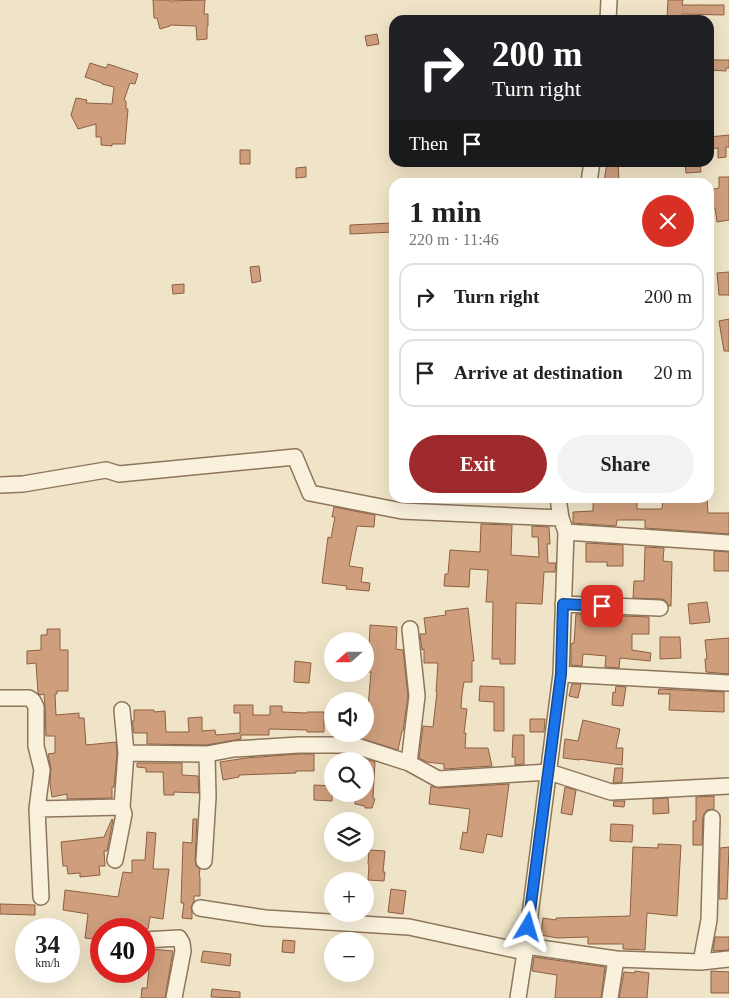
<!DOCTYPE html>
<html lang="en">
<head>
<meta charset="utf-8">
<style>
  :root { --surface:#fff; --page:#f2f2f2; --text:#222; --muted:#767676; --line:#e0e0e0; --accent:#9e2a2b }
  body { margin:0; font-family:Georgia,serif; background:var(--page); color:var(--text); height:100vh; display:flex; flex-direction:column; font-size:19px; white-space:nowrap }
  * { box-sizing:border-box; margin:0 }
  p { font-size:16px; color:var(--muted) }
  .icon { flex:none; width:28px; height:28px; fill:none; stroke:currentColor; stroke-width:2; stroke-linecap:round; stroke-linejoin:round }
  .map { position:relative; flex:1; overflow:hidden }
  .side { position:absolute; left:389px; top:178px; width:325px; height:325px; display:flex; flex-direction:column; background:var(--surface); border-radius:15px; box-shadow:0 5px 20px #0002 }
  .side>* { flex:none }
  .hud { position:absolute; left:389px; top:15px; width:325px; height:152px; border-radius:15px; box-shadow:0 5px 20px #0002; background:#202124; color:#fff; overflow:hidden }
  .needle { width:32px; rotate:249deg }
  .controls { position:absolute; left:324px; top:632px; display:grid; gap:10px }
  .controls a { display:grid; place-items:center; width:50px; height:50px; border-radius:50%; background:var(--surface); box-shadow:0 5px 20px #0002; font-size:25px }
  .speed { position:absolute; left:15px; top:918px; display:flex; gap:10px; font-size:25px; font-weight:700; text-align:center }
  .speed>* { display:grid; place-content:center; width:65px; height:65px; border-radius:50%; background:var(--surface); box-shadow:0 5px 20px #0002; line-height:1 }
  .speed small { font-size:12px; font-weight:400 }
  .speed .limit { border:8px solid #d22; background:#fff; color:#111 }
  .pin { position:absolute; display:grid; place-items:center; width:42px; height:42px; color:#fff; margin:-21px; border-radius:10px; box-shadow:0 2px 8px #0006 }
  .me { position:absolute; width:55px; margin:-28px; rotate:7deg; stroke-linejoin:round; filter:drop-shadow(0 0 4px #0008) }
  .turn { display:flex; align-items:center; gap:18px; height:105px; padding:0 20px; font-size:22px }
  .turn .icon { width:65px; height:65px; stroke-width:2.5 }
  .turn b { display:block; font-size:35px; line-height:42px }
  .then { display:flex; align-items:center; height:48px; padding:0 20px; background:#0003; gap:10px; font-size:19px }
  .round { display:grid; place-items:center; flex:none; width:52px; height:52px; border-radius:26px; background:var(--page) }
  .head { display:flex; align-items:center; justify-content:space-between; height:85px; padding:0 20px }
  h1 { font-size:30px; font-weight:700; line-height:38px }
  .primary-button { display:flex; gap:10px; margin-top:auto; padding:10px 20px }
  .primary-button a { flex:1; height:58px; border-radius:30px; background:var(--accent); color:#fff; font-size:20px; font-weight:700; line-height:58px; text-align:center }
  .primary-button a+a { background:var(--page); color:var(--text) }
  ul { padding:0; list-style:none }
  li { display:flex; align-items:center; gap:15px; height:68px; margin:0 10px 8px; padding:0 10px; border:2px solid var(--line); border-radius:15px }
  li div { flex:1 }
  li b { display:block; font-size:19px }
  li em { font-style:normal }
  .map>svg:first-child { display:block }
  .building { fill:#cf9f7d; stroke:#8d5f41 }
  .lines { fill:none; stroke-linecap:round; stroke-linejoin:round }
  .minor-casing { stroke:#8d765c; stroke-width:18 }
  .minor { stroke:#faf1dc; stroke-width:15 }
  .route-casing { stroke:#114b97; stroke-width:12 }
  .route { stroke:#1a73e8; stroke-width:9 }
</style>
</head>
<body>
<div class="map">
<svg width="729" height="998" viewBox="0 0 729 998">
  <rect width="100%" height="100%" fill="#f0e4c8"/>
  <!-- building -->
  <path class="building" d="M153 0H169V1L205 0 204 14H208V26H207V39L197 40 196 26 170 25V26L160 29 157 18H154Z
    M668 0H683L682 5H724V15L682 14V20L667 19Z
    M377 34 379 44 367 46 365 36Z
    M709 60H729V68H726V71L709 70Z
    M90 63 106 68 108 64 138 74 135 84 130 83 124 100 126 101V109H128L125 144H112V146L101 145V137H96V124L78 129 71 115 76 98 87 100 86 103 112 104 114 87 102 84V83L85 77Z
    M729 135V147H726V157L718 158V148L709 149V137Z
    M240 150H250V164H240Z
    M607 162H618L619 182H604Z
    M685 162H700L701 172 686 173Z
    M306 167V177L296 178V168Z
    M719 177H729V220L717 222 715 208 709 210V190L719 188Z
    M392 223 393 232 350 234V225Z
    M259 266 261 281 252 283 250 267Z
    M729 272V295H719L717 273Z
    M184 284V293L173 294 172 285Z
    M729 319V351H724L719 321Z
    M593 498H637V509H662L663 498H707L708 513H729V534L645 528V520H617L616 526 573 523V512L593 511Z
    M334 507 375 515 374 527 357 526 349 566 363 568 361 582 370 583 369 591 346 589 347 586 322 583 328 537 331 538 335 517H332Z
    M481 524 512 525 511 555 539 557 538 537H532V526L549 527 550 544H547L548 563H556L555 572H544L542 604 516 603 515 664H500V659H492L493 602H486L488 570 470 569 469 587 444 586 445 574H448L450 550 480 552Z
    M586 543 623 545V566H607V562H586Z
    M645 547 664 548 663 561 672 562 671 606H669L665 600 661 599 633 598 634 581H644Z
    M714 551 729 552V571H714Z
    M707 602 710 622 690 624 688 604Z
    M468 608 474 661H472V682H464L462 694 461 708 467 709 464 733H466L465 748H488L492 766 444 769V764L427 762 419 758 423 726 433 727 437 692H436L438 663H424V649L422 650 420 634H426L424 618 446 615 445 611Z
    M576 614 649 617V634H632V650L651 653 650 661 620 658 619 668 605 667 606 656 583 654 582 666 571 665V645L572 643H574Z
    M370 625 397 627 396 649 403 650 408 696 403 731H402L398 750 360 738 361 734H365L368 707 371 672H368Z
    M47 629H60V650H68V691H57V694H55L56 715 79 713V718H84L86 745 116 742 117 753 114 787H112V798L67 799V794L52 797 50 784 51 768 48 754 55 753V736H46L45 707 44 694 40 695 38 693 36 663 27 664V651L41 650V635H47Z
    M660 637H680L681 658 660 659Z
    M729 638V674L706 672 705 659H707L705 640Z
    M295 661 311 663 309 683 294 682Z
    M572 684H581L578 698 569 696Z
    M480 686 504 687V731H494V702L479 701Z
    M616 686 626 687 623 706 612 705 613 692 615 693Z
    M659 689 724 692V712L669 710 670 694H658Z
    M234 705H253V715H270V706H282V712L307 713V712H324V732H307V730L269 729V735H241V739L206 745 147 744V733H134L132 721H134V710H154V712L165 711 166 732H189L188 718 202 717V731L215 730 216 735 240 733V713H234Z
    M530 719H545L544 732H530Z
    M583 720 620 729 616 748H623L622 765 579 759V760L563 758 565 739 578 741Z
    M513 735H524V764L515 765V757H512Z
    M299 754H314V771H296V773L239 775V777L223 780 220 762 246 758Z
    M358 756 375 762 373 798 375 799 372 808H365V806L355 804 356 794H365V761H357Z
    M137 763H182V775L198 776 199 793 174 792V795H164L163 772H146V768L137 767Z
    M615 768H623L622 782 613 783Z
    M509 784 502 837 487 834 483 853 460 849 463 832 467 833 470 809 429 804 431 786 439 788Z
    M314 785 332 786V801L314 800Z
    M565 787 576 790 572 815 561 813Z
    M714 796V809L707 810 704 814 703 817 702 845H693V821H696V797Z
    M668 798 669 813 653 814V799Z
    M614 801H625L624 807 613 806Z
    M112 819 113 820 107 851H104L105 866H99L100 875 80 877V873L68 874 67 866H63L61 842 104 837Z
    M193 819H197L195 860 196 866 200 869 199 876 200 877V896H194V901L191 907 192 913V919L182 918 184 903H181L183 842 192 843Z
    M611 824 633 825 632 842 610 841Z
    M147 832 156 833 153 869H169L163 919 150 917 148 929H101L99 940 85 938 88 914 63 910 65 890 118 897 123 872 132 873V860H145Z
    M658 844 681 845 677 916 647 913 645 950 623 949V944H588V937L557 938 541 935 543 918 556 920V918L630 916 633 847 658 848Z
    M729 847 727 899H719L720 848Z
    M369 850 385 851 383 872H385L384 881 368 880 369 865 368 864Z
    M391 889 406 891 403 914 388 912Z
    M0 904 35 905V915L0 914Z
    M715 937H729V950L713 951Z
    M283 940 295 941 294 953 282 952Z
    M151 949 173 951 165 998H141L142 988H147Z
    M203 951 231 954 230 966 201 962Z
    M534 957 605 967 601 998H555L557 975 532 971Z
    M635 971 649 973 647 998H619L624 972 635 973Z
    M711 971 729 972V993H711Z
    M212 989 240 992V998L211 997Z"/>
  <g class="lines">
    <defs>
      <path id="minor" d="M608 20 609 0
        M589 182 592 162
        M0 485 23 484 106 470 119 474 295 457 310 493 402 511 561 518
        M566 532 729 543
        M563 604 660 608
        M561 674 729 683
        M0 698H29L33 701 36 707V746L42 770 37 809 41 897
        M126 753 207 754 234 749 299 745H353L409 763 438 779 549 772 611 792 729 786
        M409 763 417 696 410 629
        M37 809 122 807
        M115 860 124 814 122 807 126 753 122 710
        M204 861 208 797 207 754
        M200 908 265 918 409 927 525 952
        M144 940 179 938 182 943 183 951 174 998
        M526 946 616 959 701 962 729 959
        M701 962 709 920 712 818
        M518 998 526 946 561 674 566 532 561 518 558 498
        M610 998 616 959"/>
    </defs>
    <!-- minor casing -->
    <use href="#minor" class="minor-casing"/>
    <!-- minor -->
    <use href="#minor" class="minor"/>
  </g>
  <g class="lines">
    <defs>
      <path id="route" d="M528 927 561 674 563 604 602 606"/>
    </defs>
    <!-- route casing -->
    <use href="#route" class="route-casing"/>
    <!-- route -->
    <use href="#route" class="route"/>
  </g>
</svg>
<div class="controls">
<a><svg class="needle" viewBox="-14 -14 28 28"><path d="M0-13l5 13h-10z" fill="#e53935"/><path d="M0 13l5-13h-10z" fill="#767676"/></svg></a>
<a><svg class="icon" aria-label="sound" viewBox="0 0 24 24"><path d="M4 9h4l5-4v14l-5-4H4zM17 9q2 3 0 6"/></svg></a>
<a><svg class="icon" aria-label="search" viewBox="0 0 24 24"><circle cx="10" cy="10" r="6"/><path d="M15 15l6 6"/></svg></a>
<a><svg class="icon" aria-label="layers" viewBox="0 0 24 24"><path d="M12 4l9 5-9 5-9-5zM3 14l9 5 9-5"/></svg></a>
<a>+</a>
<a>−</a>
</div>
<div class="speed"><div>34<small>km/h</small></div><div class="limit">40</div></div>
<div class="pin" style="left:602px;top:606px;background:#d93025"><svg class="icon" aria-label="arrive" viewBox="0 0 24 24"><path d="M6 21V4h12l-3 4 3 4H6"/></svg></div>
<svg class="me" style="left:528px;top:927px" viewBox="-20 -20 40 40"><path d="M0-17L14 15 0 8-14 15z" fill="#1a73e8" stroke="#fff" stroke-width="4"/></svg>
<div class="hud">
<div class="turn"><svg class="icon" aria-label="right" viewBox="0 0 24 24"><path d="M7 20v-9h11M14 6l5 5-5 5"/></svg><div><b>200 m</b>Turn right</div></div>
<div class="then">Then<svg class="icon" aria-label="arrive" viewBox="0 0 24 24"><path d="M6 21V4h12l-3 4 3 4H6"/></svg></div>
</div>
<section class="side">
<div class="head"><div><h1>1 min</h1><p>220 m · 11:46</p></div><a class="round" style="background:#d93025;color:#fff"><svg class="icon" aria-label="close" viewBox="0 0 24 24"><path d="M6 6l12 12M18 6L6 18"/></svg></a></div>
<ul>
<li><svg class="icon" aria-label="right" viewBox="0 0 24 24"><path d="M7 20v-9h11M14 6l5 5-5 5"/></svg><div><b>Turn right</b></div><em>200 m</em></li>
<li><svg class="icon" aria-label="arrive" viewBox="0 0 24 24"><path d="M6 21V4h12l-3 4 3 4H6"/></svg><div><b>Arrive at destination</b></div><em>20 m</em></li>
</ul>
<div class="primary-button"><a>Exit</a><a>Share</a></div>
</section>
</div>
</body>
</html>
